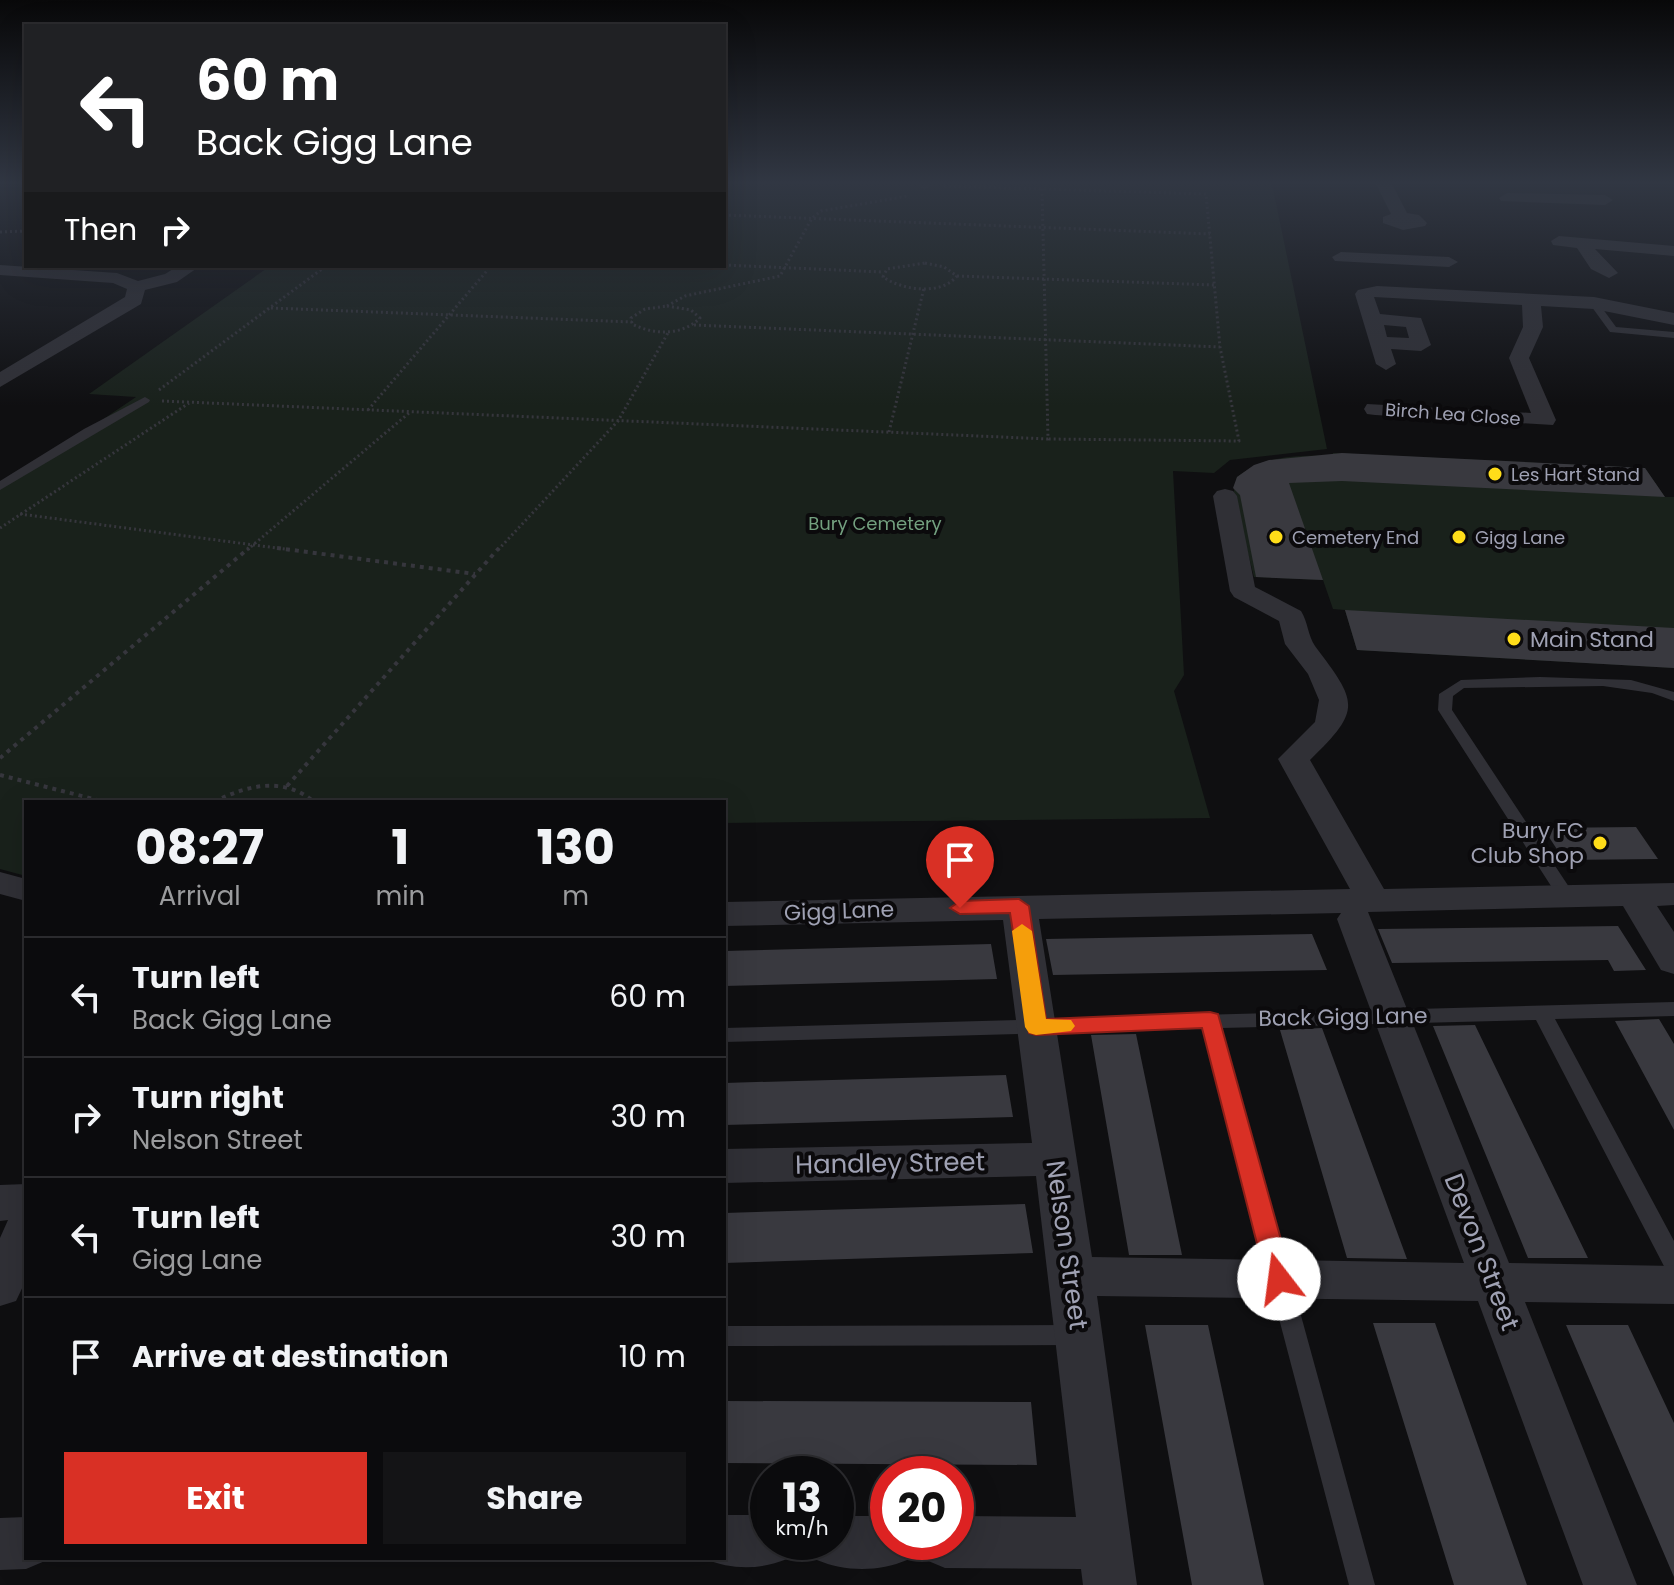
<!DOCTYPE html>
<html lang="en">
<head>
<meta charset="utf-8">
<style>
  :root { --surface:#0b0b0d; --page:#141416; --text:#f1f3f6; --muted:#9a9b9d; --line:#2b2b2e; --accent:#d93025 }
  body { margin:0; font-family:Poppins,sans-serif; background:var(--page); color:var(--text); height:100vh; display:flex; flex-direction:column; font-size:30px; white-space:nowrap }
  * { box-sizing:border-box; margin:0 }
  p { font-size:26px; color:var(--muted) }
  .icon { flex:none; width:44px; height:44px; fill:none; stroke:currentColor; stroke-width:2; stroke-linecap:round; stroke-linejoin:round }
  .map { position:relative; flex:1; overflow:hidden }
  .sheet { position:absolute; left:24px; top:800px; width:702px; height:760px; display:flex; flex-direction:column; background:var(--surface); border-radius:0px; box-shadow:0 8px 32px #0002,0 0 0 2px var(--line) }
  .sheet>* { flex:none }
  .guide { position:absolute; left:24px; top:24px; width:702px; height:244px; border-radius:0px; box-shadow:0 8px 32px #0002,0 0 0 2px var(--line); background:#202124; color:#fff; overflow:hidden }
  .speed { position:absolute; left:750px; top:1456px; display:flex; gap:16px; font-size:40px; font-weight:700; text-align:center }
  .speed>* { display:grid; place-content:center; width:104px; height:104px; border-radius:50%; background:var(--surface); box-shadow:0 8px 32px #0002,0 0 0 2px var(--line); line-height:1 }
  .speed small { font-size:20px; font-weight:400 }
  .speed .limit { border:12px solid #d22; background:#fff; color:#111 }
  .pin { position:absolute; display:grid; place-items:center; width:68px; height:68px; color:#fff; margin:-82px -34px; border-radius:50% 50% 50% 0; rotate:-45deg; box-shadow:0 0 8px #0007 }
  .pin .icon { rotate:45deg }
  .me { position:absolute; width:88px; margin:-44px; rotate:345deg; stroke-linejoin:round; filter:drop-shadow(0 0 6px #0008) }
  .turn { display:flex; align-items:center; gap:28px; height:168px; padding:0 40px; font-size:36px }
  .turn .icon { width:104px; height:104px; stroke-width:2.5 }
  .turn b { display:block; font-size:56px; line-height:68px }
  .then { display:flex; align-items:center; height:76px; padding:0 40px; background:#0003; gap:16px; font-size:30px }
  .eta { display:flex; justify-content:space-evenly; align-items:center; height:136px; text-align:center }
  .eta b { font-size:48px; font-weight:700; line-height:56px }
  .action { display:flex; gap:16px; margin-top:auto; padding:16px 40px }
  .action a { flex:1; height:92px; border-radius:0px; background:var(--accent); color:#fff; font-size:32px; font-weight:700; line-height:92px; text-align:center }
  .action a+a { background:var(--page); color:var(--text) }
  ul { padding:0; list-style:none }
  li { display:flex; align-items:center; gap:24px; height:120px; padding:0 40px; border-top:2px solid var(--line) }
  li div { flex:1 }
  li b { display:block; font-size:30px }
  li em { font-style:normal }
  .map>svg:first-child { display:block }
  .green { fill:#19211b }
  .building { fill:#39393f }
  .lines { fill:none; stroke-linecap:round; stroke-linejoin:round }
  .path-far1 { stroke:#36363d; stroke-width:3; stroke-dasharray:2 3; stroke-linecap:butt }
  .path { stroke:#36363d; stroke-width:4; stroke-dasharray:4 5; stroke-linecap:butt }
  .lane { fill:#303036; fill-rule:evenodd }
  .street { fill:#303036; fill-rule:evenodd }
  .route { fill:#d93025; stroke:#8d1f18; stroke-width:2 }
  .slow { fill:#f59e0b }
  .poi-dot { fill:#ffdd19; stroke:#0b0a0c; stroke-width:3 }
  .labels { text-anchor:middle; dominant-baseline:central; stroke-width:8; stroke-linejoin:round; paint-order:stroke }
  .far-street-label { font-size:18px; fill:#9fa1b3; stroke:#0b0a0c }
  .far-poi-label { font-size:18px; fill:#9fa1b3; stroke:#0b0a0c; text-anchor:start }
  .far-park-label { font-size:18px; fill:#73a07f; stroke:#0b0a0c }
  .poi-label { font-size:22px; fill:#9fa1b3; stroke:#0b0a0c; text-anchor:start }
  .street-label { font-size:22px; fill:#9fa1b3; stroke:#0b0a0c }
  .near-street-label { font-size:26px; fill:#9fa1b3; stroke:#0b0a0c }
</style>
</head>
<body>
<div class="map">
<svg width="1674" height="1585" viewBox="0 0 1674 1585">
  <rect width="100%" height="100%" fill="#0f0f11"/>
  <!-- green -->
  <path class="green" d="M724 184H1272L1327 449 1230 460 1214 473 1173 471 1184 675 1174 691 1210 818 724 823V802H26V876L0 869V489L136 397 89 394 270 266H724Z
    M1333 453 1645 468 1665 497H1674V668L1357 650 1345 610 1333 609 1323 580 1254 577 1233 495 1237 477C1265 455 1298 455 1333 456Z"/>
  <!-- building -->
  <path class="building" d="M1342 453 1645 468 1665 497 1342 481 1289 483 1323 580 1256 577 1240 495 1233 488 1237 477 1254 465 1269 460Z
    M1345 610 1674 628V668L1357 650Z
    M1636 827 1658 859 1564 860 1543 828Z
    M1618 926 1646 970 1614 971 1608 960 1392 963 1378 929Z
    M1312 934 1327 970 1053 975 1046 939Z
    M991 944 997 979 724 986V951Z
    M1659 1019 1674 1044V1130L1615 1021Z
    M1475 1025 1588 1258H1528L1433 1026Z
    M1322 1028 1407 1259 1347 1258 1280 1030Z
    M1136 1034 1182 1255H1129L1091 1035Z
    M1006 1075 1013 1117 724 1125V1083Z
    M1025 1204 1033 1253 724 1263V1213Z
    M1373 1323H1435L1527 1585H1454Z
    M1145 1325H1208L1264 1585H1192Z
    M1566 1325H1628L1674 1423V1577Z
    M724 1401 1031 1402 1037 1465 724 1463Z"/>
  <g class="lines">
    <!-- path-far1 -->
    <path class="path-far1" d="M944 186 1206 194 1220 347 1239 441 1048 439
      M724 215 1210 234
      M0 232 26 231
      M925 263 944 267 957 276C941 296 902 290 883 277L887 269Z
      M724 265 883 272
      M957 276 1214 285
      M667 306 685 296 780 276 812 218 821 211 908 196
      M667 306 691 310 700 318C682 336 654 335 632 324L631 318 645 309Z
      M271 308 632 322
      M694 325 1220 347
      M159 390 326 266
      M162 401 1048 439 1042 189
      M368 410 491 266
      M889 432 924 288
      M20 514 292 550
      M0 528 189 403
      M247 550 409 413
      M498 550 618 421 669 331"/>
    <!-- path -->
    <path class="path" d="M277 548 475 574
      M0 758 249 548
      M0 775 105 802
      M287 786 499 548
      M214 802C247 785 284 776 314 802"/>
    <!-- lane -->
    <path class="lane" d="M1591 301H1597L1616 327 1674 332V338L1610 332 1589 303Z
      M145 397 150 400 149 402 0 490V481L84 429Z
      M1540 677 1631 680 1674 692V701L1652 693 1603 686 1464 688 1453 696 1452 710 1575 896 1566 902 1560 900 1438 710 1439 694 1461 680Z
      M1674 1002V1016L1555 1019 1674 1241V1272L1666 1270 1536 1020 1222 1028 1375 1585H1349L1203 1029 724 1042V1028Z
      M1074 1325 1082 1328 1086 1335 1082 1342 1074 1345 724 1346V1326Z"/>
    <!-- street -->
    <path class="street" d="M916 184H932V185L924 190Z
      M1376 184H1392L1407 213 1419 215 1427 223 1425 226 1403 230 1383 223V217L1391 214Z
      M1507 193 1605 195 1613 200 1605 205 1501 201 1499 198Z
      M1559 236 1674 246V256L1595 249 1618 273 1609 278 1591 269 1577 248 1553 245 1551 241Z
      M1341 252 1449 257 1458 262 1449 267 1335 261 1332 257Z
      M0 265 117 273 138 281 165 274 178 266H200L177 282 145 290 141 304 0 387V372L125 297 127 289 113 283 0 275Z
      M1377 286 1594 297 1674 313V325L1594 309 1541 306 1543 327 1529 358 1556 420 1553 425 1375 415 1367 414 1364 409 1367 404 1531 413 1509 358 1523 327 1522 305 1374 297 1380 314 1421 318 1431 345 1421 351 1391 349 1396 364 1386 370 1376 364 1355 294 1358 290ZM1384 325 1406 327 1409 338 1387 337Z
      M1225 489 1233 491 1237 496 1255 587 1301 611C1308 622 1308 636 1315 646 1357 702 1363 709 1310 760L1384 889 1674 883V905L1657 906 1674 932V974L1661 970 1623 906 1368 912 1509 1263 1674 1266V1304L1525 1302 1637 1585H1583L1478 1301 1097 1296 1137 1585H1083L1081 1569 945 1568 926 1560 919 1542H956V1516L1076 1517 1036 1176 724 1183V1149L1032 1143 1003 920 724 926V902L1350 889 1278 759 1315 722 1319 700 1308 674 1285 644 1279 621 1234 597 1230 591 1213 496 1217 491ZM1341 913 1337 919 1464 1263 1092 1257 1039 919Z
      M0 872 26 879V901L0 894Z
      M26 1184V1280L16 1301 0 1306V1238L8 1220 0 1221V1185Z
      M724 1515H768V1542H794L787 1559C760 1570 732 1570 705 1559L724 1558Z
      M836 1516H888V1542H914L907 1560C879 1572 845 1572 817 1560L810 1542H836Z
      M26 1517V1558H46L45 1561 26 1569 0 1570V1518Z"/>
  </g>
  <!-- sky -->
  <linearGradient id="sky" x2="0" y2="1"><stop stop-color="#080809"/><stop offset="0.45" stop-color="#313743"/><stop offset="1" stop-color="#313743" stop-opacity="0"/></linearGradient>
  <rect width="1674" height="406" fill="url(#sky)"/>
  <!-- route -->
  <path class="route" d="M1019 899 1029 906 1046 1019 1210 1012 1218 1014 1292 1279 1288 1287 1279 1290 1270 1287 1266 1279 1202 1028 1036 1035 1029 1033 1010 913 960 914 950 908 960 901Z"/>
  <!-- slow -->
  <path class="slow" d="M1022 924 1032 931 1046 1019 1071 1020 1075 1026 1071 1031 1036 1035 1029 1033 1025 1027 1012 931Z"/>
  <!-- markers -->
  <g class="poi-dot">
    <circle cx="1495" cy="474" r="8"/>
    <circle cx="1276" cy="537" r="8"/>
    <circle cx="1459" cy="537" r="8"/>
    <circle cx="1514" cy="639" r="8"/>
    <circle cx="1600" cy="843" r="8"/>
  </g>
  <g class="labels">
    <!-- far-street labels -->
    <g class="far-street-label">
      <text transform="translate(1453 414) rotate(4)">Birch Lea Close</text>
    </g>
    <!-- far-poi labels -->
    <g class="far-poi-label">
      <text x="1511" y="474">Les Hart Stand</text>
      <text x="1292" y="537">Cemetery End</text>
      <text x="1475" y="537">Gigg Lane</text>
    </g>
    <!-- far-park labels -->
    <g class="far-park-label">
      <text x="875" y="523">Bury Cemetery</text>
    </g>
    <!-- poi labels -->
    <g class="poi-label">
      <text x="1530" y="639">Main Stand</text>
      <text x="1584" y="830" text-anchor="end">Bury FC<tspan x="1584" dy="25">Club Shop</tspan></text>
    </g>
    <!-- street labels -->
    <g class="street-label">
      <text transform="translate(839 911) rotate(-2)">Gigg Lane</text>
      <text transform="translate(1343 1017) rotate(-1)">Back Gigg Lane</text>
    </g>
    <!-- near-street labels -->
    <g class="near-street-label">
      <text transform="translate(890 1163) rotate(-1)">Handley Street</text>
      <text transform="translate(1067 1245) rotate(82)">Nelson Street</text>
      <text transform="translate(1482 1252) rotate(69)">Devon Street</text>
    </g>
  </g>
</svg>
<div class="speed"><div>13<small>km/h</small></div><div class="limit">20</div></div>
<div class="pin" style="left:960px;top:908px;background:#d93025"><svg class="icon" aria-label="arrive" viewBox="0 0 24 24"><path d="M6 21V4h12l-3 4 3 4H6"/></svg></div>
<svg class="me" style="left:1279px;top:1279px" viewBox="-20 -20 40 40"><circle r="19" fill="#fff"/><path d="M0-13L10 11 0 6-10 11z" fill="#d93025"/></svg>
<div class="guide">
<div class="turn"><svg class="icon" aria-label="left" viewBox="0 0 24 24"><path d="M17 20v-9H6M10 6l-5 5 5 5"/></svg><div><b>60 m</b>Back Gigg Lane</div></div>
<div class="then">Then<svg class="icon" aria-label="right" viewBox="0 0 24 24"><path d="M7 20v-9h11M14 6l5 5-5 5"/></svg></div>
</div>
<section class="sheet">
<div class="eta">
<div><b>08:27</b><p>Arrival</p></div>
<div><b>1</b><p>min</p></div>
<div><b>130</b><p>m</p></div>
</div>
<ul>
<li><svg class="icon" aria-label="left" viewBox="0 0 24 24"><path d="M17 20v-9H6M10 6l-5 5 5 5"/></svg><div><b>Turn left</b><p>Back Gigg Lane</p></div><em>60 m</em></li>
<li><svg class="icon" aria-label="right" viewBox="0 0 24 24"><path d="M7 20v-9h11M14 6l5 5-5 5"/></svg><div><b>Turn right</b><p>Nelson Street</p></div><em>30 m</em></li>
<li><svg class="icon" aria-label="left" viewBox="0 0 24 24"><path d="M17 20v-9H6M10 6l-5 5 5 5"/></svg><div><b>Turn left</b><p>Gigg Lane</p></div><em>30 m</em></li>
<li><svg class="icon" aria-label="arrive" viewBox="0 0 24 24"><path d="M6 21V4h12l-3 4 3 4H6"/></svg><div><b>Arrive at destination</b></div><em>10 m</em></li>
</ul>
<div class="action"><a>Exit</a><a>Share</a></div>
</section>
</div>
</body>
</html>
